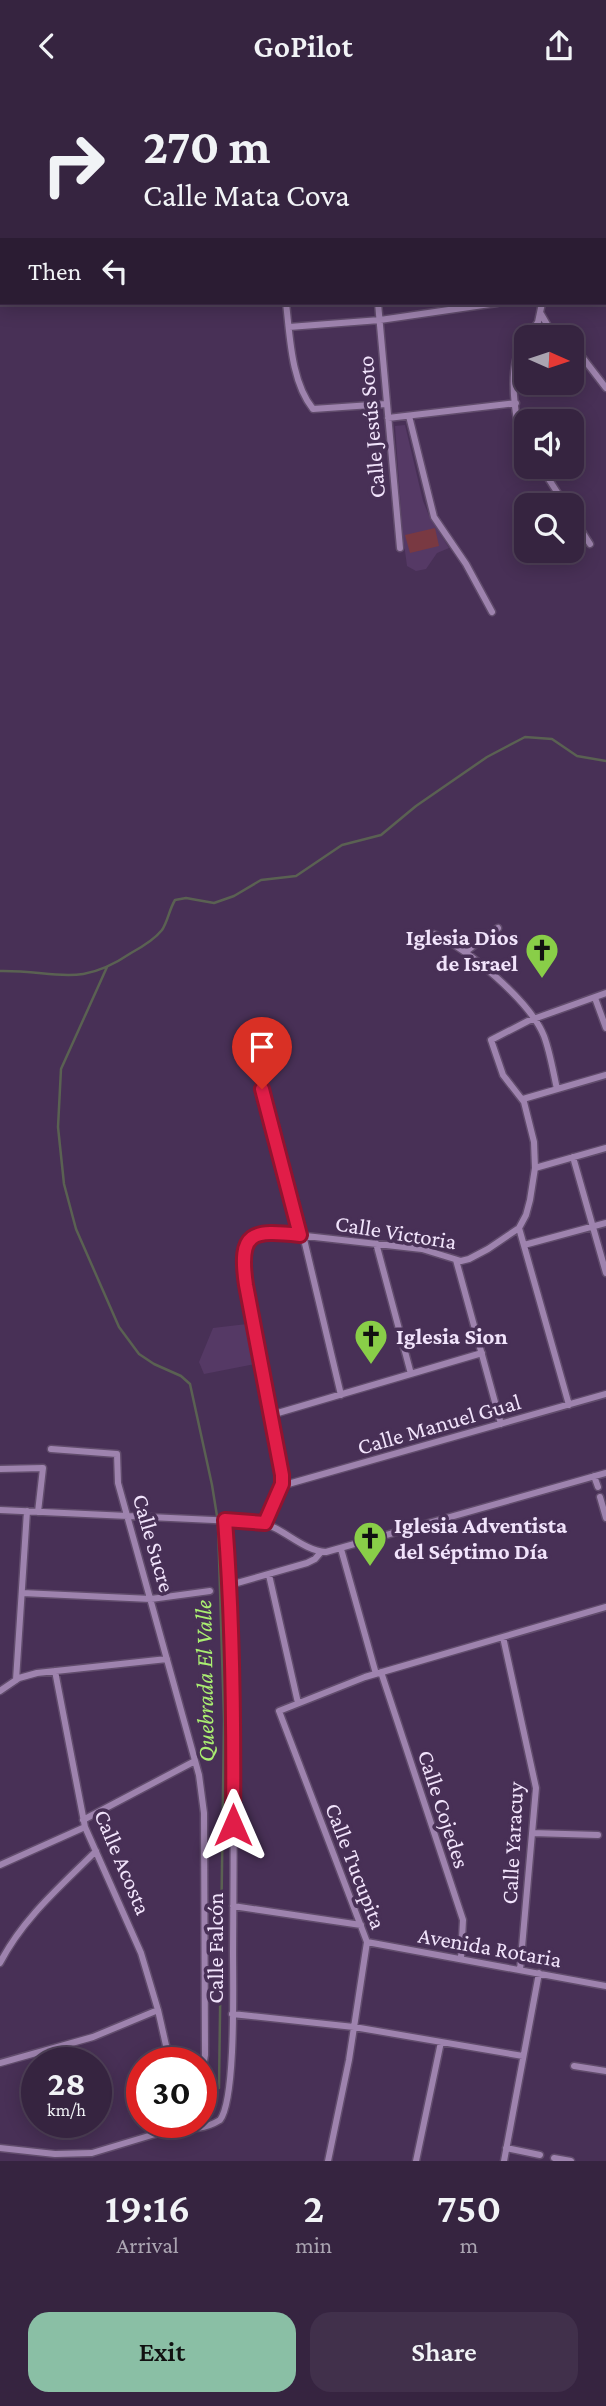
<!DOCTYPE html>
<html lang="en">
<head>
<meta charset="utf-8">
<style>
  :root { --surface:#362440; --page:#41304b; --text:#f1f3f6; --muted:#aaa4b1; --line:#504159; --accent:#8abfa5 }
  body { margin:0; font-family:"Crimson Pro",serif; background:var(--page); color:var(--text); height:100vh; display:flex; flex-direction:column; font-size:26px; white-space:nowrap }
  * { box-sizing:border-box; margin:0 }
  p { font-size:23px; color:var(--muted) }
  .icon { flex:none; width:38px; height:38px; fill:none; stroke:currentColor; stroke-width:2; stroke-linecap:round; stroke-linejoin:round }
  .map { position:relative; height:2070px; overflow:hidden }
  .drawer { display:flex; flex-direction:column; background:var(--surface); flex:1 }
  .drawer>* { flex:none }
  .hud { position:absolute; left:0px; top:0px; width:607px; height:214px; box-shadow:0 4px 18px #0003,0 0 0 2px var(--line); background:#362440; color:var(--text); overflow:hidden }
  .needle { width:46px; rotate:93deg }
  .controls { position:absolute; left:514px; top:234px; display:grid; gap:14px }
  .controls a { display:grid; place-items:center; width:70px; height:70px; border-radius:14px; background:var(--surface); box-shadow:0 4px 18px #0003,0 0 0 2px var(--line); font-size:35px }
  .speed { position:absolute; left:21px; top:1956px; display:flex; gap:14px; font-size:35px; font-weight:700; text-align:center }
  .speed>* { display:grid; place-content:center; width:91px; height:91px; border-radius:50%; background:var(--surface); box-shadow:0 4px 18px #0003,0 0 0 2px var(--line); line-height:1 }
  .speed small { font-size:18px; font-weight:400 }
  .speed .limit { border:10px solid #d22; background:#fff; color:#111 }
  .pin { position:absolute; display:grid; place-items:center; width:60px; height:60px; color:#fff; margin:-72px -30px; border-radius:50% 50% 50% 0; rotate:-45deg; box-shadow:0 0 7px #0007 }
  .pin .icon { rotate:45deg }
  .me { position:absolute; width:77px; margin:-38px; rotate:0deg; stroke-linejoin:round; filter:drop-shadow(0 0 5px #0008) }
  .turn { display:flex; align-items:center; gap:24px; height:147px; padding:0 28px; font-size:32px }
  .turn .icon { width:91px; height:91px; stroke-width:2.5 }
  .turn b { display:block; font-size:49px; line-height:60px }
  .then { display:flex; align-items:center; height:66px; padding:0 28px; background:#0003; gap:14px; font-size:26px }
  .eta { display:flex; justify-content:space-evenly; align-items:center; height:119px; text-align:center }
  .eta b { font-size:42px; font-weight:600; line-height:49px }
  .primary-button { display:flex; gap:14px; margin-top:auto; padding:14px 28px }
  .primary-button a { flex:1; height:80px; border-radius:21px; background:var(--accent); color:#111; font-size:28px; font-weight:600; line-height:80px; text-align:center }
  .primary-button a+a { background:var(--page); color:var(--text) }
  header { display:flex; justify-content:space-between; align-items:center; height:91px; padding:0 28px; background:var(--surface); font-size:32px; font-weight:600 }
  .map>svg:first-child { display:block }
  .built { fill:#553965 }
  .green { fill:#793942 }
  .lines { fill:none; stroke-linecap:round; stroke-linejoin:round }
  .stream { stroke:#5a6152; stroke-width:2.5 }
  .street-casing { stroke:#614c6c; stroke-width:9 }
  .secondary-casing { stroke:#614c6c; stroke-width:11 }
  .street { stroke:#9e83ae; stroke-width:6 }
  .secondary { stroke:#9e83ae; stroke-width:9 }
  .route-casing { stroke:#92132f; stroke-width:18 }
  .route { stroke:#e11d48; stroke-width:12 }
  .labels { text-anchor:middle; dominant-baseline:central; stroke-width:7; stroke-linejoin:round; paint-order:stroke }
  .street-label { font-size:23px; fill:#f1e3fb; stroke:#483056 }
  .poi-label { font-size:23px; font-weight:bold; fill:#f1e3fb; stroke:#483056; text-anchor:start }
  .water-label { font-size:24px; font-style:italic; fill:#aaee71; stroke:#483056 }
</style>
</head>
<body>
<header><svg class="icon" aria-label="back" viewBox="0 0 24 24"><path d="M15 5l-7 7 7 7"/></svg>GoPilot<svg class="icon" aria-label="share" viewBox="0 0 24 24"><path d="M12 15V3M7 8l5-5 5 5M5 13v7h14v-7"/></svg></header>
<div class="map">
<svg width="606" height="2070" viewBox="0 0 606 2070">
  <rect width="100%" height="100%" fill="#483056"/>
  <!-- built -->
  <path class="built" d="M405 334 423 410 430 427 449 457 437 462 426 478 416 480 407 475 403 445 395 335Z
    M247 1233 255 1273 204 1283 199 1271 213 1237Z"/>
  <!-- green -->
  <path class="green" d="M435 437 439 455 410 462 405 444Z"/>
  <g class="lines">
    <!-- stream -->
    <path class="stream" d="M107 876 61 978 58 1036 64 1093 76 1138 119 1236 139 1263 154 1273 181 1285 190 1293 212 1394 217 1425
      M0 880C56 879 78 898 131 862 142 856 154 849 162 839 168 830 169 819 175 809L186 807 214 812 234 805 261 789 296 785 342 754 381 744 416 715 487 666 525 646 552 648 577 665 606 670
      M218 1435 224 1628 219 1997"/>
    <defs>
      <path id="street" d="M73 0 74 2
        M168 0V2
        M264 0V2
        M357 0V2
        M452 0V2
        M544 0V2
        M0 92H2
        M286 212C290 245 291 291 313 318L386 313
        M378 212 400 457
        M541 223 555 247
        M289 236 380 229 497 212
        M528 247 538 231 542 212
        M527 249C523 255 518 262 516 269 511 291 514 336 527 355
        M572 265 583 267 606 297
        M409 325 434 426 466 473 492 521
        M388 327 516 312
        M541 376 566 415
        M572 425 590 453
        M434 843C468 858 530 910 544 945 550 961 553 980 557 998
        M465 861 498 837
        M595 907 606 937
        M262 998 300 1144
        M523 1008 606 984
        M573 1066 606 1182
        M535 1077 606 1057
        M519 1137 569 1314
        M303 1144 341 1304
        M376 1152 411 1283
        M524 1154 606 1132
        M456 1169 501 1333
        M271 1324 482 1262
        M51 1358 117 1363 118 1392 199 1684 204 1722 205 1964 201 1988
        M0 1378 43 1377 38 1421
        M594 1385 598 1396
        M281 1395 606 1303
        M600 1406 606 1427
        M0 1419 257 1431C283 1435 300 1459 326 1461L606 1382
        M265 1432 282 1393V1384L244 1180C242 1151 249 1140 279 1142L422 1158 461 1170 469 1168 488 1158 519 1137 526 1124 530 1109 535 1077 534 1051 524 1011 503 984 491 949 528 930 606 902
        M341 1458 376 1583
        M269 1484 298 1612
        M230 1494 307 1472 315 1468 321 1461
        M22 1502 151 1508 210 1500
        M503 1546 536 1697 520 1879
        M55 1580 85 1736 141 1862 158 1919 170 1972
        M381 1581 463 1829 461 1868
        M16 1589 27 1420
        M0 1600 19 1587 37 1582 167 1568
        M83 1729 195 1670
        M532 1742 598 1744
        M0 1774 85 1736
        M233 1815 361 1834
        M367 1851 606 1895
        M0 1872C23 1827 61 1795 96 1760
        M232 1923 354 1936 523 1965
        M0 1972 93 1946 158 1919
        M574 1975 606 1980
        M178 2032C189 2041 207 2037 220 2029 236 2008 233 1893 233 1861 234 1717 236 1573 225 1429
        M0 2057 55 2063 92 2062 172 2038 180 2032
        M506 2057 540 2064
        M554 2067 571 2070
        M328 2070 349 1969 367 1851 279 1620 365 1586 606 1516
        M416 2070 441 1951
        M504 2070 539 1882"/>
      <path id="secondary" d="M574 0V2"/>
    </defs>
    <!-- street casing -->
    <use href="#street" class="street-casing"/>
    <!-- secondary casing -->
    <use href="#secondary" class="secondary-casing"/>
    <!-- street -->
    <use href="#street" class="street"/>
    <!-- secondary -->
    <use href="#secondary" class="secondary"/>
  </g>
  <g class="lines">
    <defs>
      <path id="route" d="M233 1734C234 1632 233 1531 225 1429L265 1432 282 1393V1384L246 1194C238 1140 252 1139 300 1144L262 998"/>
    </defs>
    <!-- route casing -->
    <use href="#route" class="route-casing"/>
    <!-- route -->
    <use href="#route" class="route"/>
  </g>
  <!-- icons -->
  <defs>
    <symbol id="church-pin" viewBox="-11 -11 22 30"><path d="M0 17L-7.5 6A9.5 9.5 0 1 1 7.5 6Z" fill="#89ce48" stroke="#483056"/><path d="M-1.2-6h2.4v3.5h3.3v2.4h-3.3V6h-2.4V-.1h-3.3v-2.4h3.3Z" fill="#111"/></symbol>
  </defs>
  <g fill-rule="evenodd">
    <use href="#church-pin" x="523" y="840" width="38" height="52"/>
    <use href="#church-pin" x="352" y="1226" width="38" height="52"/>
    <use href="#church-pin" x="351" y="1428" width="38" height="52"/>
  </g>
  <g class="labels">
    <!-- street labels -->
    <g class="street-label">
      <text transform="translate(371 336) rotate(-95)">Calle Jesús Soto</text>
      <text transform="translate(396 1141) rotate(9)">Calle Victoria</text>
      <text transform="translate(439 1333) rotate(-16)">Calle Manuel Gual</text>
      <text transform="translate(154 1452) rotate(74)">Calle Sucre</text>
      <text transform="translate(444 1718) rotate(72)">Calle Cojedes</text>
      <text transform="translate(512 1752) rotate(-87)">Calle Yaracuy</text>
      <text transform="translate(123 1771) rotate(67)">Calle Acosta</text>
      <text transform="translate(356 1775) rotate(69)">Calle Tucupita</text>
      <text transform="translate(490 1856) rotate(10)">Avenida Rotaria</text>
      <text transform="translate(215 1857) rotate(-90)">Calle Falcón</text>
    </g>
    <!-- poi labels -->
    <g class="poi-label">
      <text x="518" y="846" text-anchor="end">Iglesia Dios<tspan x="518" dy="26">de Israel</tspan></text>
      <text x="396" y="1245">Iglesia Sion</text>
      <text x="394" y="1434">Iglesia Adventista<tspan x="394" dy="26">del Séptimo Día</tspan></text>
    </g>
    <!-- water labels -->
    <g class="water-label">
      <text transform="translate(204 1590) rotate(-91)">Quebrada El Valle</text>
    </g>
  </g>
</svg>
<div class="controls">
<a><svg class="needle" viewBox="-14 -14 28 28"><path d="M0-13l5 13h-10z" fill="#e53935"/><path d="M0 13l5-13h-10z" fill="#aaa4b1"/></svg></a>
<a><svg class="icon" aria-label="sound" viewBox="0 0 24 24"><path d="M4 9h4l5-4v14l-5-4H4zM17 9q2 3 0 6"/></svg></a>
<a><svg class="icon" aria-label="search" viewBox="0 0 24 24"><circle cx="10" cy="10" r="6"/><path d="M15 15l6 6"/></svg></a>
</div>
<div class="speed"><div>28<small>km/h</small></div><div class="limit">30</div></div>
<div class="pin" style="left:262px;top:998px;background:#d93025"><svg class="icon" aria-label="arrive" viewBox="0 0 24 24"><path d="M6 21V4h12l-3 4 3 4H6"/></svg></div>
<svg class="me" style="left:233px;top:1734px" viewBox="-20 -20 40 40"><path d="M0-17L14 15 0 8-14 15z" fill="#e11d48" stroke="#fff" stroke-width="4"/></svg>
<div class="hud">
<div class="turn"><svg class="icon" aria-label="right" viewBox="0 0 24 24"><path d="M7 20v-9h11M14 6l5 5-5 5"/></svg><div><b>270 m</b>Calle Mata Cova</div></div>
<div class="then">Then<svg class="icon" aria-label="left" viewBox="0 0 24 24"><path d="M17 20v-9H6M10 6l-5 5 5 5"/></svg></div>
</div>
</div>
<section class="drawer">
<div class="eta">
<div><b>19:16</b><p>Arrival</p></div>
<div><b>2</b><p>min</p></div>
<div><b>750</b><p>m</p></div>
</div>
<div class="primary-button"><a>Exit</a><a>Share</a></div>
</section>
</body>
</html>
